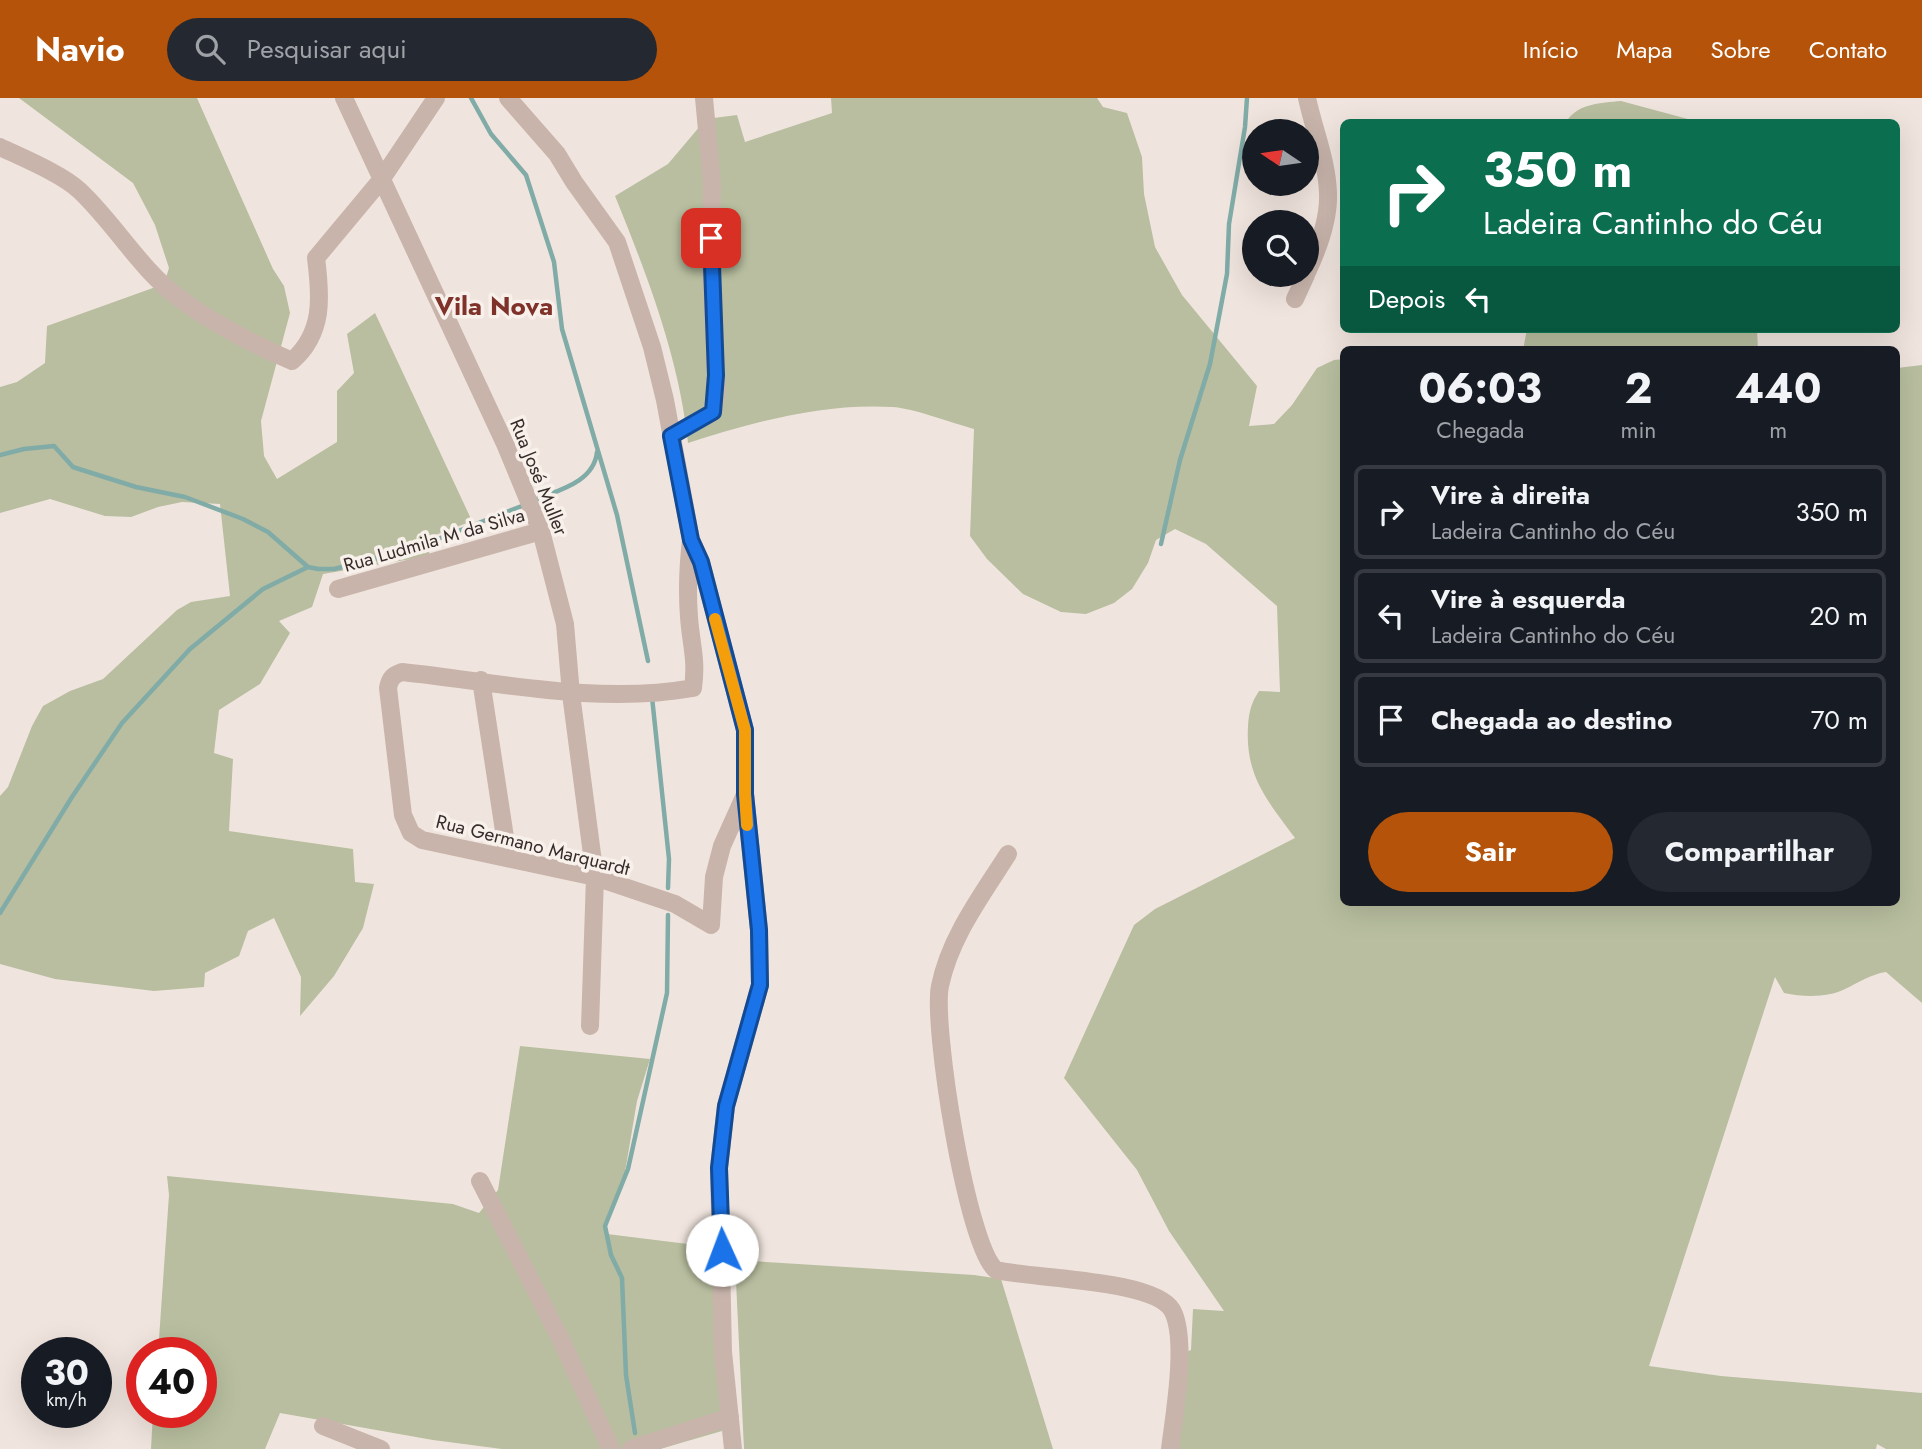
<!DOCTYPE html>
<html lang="pt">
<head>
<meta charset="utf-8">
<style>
  :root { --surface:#171b24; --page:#242831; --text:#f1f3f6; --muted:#9ea1a6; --line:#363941; --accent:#b45309 }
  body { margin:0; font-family:Jost,sans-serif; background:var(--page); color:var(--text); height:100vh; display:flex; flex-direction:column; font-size:26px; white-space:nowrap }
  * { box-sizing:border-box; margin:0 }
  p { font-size:23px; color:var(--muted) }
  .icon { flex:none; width:38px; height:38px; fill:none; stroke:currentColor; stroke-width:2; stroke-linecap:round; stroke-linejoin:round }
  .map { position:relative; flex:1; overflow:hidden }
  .drawer { position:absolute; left:1340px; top:248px; width:560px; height:560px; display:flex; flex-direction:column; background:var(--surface); border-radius:10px; box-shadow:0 7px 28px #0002 }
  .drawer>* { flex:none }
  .top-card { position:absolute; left:1340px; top:21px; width:560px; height:214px; border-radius:10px; box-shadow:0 7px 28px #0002; background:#0b6e4f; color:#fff; overflow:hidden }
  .needle { width:46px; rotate:283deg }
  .fabs { position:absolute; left:1242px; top:21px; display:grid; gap:14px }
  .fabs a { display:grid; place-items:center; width:77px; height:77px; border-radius:50%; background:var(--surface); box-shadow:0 7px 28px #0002; font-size:35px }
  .speed { position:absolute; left:21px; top:1239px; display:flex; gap:14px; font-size:35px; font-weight:700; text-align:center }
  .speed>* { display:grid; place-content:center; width:91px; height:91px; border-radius:50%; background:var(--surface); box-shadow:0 7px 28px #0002; line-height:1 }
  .speed small { font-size:18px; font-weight:400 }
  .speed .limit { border:10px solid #d22; background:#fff; color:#111 }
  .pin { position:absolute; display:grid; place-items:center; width:60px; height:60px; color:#fff; margin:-30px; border-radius:14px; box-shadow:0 4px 10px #0006 }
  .me { position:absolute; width:77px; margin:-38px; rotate:358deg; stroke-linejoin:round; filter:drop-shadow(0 0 5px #0008) }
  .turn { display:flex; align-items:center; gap:24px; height:147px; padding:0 28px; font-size:32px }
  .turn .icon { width:91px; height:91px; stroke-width:2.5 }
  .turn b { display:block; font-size:49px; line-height:60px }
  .then { display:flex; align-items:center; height:66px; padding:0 28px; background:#0003; gap:14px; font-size:26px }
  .eta { display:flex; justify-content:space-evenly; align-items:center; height:119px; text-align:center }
  .eta b { font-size:42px; font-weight:700; line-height:49px }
  .button { display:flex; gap:14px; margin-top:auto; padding:14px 28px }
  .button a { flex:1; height:80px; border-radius:42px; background:var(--accent); color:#fff; font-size:28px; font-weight:700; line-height:80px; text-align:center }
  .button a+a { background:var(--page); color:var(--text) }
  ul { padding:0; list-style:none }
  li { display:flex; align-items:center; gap:21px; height:94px; margin:0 14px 10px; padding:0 14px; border:4px solid var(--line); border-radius:10px }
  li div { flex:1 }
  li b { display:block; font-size:26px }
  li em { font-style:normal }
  header { display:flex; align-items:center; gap:42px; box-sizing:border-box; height:98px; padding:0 35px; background:var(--accent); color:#fff }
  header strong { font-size:33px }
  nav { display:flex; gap:38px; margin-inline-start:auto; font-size:24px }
  .search { width:490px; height:63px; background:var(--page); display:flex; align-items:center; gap:18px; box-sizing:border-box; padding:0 24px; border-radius:38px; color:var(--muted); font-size:26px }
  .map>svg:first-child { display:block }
  .green { fill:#b8be9f }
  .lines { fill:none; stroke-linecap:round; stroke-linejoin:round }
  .stream { stroke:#80aba7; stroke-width:4.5 }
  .minor { stroke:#c8b4ab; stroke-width:18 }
  .route-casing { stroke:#114b97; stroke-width:18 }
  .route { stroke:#1a73e8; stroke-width:12 }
  .slow { stroke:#f59e0b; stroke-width:12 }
  .labels { text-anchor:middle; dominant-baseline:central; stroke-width:7; stroke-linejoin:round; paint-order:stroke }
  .street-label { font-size:19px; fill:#362c2a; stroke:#f8f0ea }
  .district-label { font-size:26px; font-weight:bold; fill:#7e322a; stroke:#f8f0ea }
</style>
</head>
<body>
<header>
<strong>Navio</strong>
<div class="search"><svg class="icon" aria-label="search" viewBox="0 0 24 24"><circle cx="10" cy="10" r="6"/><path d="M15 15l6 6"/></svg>Pesquisar aqui</div>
<nav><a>Início</a><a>Mapa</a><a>Sobre</a><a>Contato</a></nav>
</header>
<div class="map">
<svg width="1922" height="1351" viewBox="0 0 1922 1351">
  <rect width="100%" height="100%" fill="#f0e5de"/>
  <!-- green -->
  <path class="green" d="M19 0H197L273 171 284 188 290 215 261 323 264 358 277 381 337 344V293L354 275 347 236 375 215 472 423 430 439 429 458 323 476 312 509 279 523 290 535 260 586 219 612 214 655 233 661 229 733 353 751 355 784 374 786 363 830 334 878 300 918 301 879 274 820 248 833 239 858 205 875 204 889 154 893 55 881 0 866V698L8 689 32 628 43 608 70 593 103 581 177 512 191 504 230 498 220 406 182 404 158 409 131 419 105 418 50 401 0 415V289L17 284 45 265 47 228 164 186 169 170 155 127 133 85Z
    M831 0H1097L1103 9 1127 15 1142 59 1144 96 1155 149 1182 197 1257 288 1249 328 1274 326 1292 307 1317 270 1334 262 1344 261V805H1897V270L1922 267V905L1886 874C1871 876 1858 885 1845 891 1827 900 1804 899 1784 895L1775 879 1649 1268 1721 1278 1922 1295V1351H1886L1877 1346 1876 1351H1164L1172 1260 1191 1252 1193 1211 1224 1213 1169 1133 1137 1072 1064 980 1134 827 1155 811 1295 740C1267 702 1245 678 1248 628 1249 614 1251 605 1259 593L1280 594 1277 508 1206 446 1175 431 1156 442 1148 465 1132 491 1114 505 1086 516 1061 514 1023 496 987 461 970 438 974 331C952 325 913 310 892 309 822 305 754 324 688 345 679 259 647 177 615 98L668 66 706 21 737 17 745 44 832 15Z
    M1621 3 1699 24H1566C1578 5 1601 5 1621 3Z
    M1527 231H1757L1758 252H1523Z
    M520 948 650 961 637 1003 624 1080 607 1118V1136L712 1149 722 1333 660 1351H502L433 1342 280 1315 265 1351H151L153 1314H201V1255H158L169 1097 167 1078 453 1106 479 1115 498 1092Z
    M735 1162 974 1177 1001 1181 1053 1351H744Z"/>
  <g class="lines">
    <!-- stream -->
    <path class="stream" d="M471 0 491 36 526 77 554 164 562 231 617 417 648 563
      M0 357 24 351 54 348 73 369 79 371 136 389 185 399 243 421 268 434 308 469 318 471H334L410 452 527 406
      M535 402C559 392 594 384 597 354
      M1161 446 1180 362 1210 266 1227 176 1229 126 1245 29 1247 0
      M652 599 669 761 668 790
      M0 815 72 699 122 625 190 551 263 491 308 469
      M635 1335 626 1277 622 1180 611 1157 605 1128 628 1071 667 895 668 817"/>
    <!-- minor -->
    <path class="minor" d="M344 0 506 348 541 433 565 526 571 596 595 779 590 928
      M508 0 557 56 574 84 617 144 652 249 665 302 691 442 701 464 745 632V696L759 832 760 887 726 1008 719 1070 723 1254 733 1351
      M1307 0C1314 32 1327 63 1328 95 1329 121 1318 151 1307 174
      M0 49C23 60 62 76 80 93 115 126 140 171 179 200 211 224 255 247 292 263 324 235 321 199 316 160L381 82 436 0
      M1295 201 1306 177
      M671 338 713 314 717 294 711 167 712 86 704 0
      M691 442C688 468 687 493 689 519 691 547 697 561 693 590 598 607 497 584 402 574 393 577 390 580 388 590L403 717 411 735 422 742 595 779 675 806 711 827 714 779 722 748 744 699
      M338 491 541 433
      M481 582 508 759
      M1008 756C982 797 950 839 940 888 932 927 967 1149 996 1172 1032 1181 1154 1181 1172 1212 1188 1240 1174 1318 1170 1351
      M480 1083 563 1246 611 1351
      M323 1328 381 1351
      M631 1351 730 1319"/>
  </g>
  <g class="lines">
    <defs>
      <path id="route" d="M711 140 716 277 713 314 671 338 691 442 701 464 745 632V696L759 832 760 887 726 1008 719 1070 722 1152"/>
    </defs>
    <!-- route casing -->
    <use href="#route" class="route-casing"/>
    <!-- route -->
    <use href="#route" class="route"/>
    <!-- slow -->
    <path class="slow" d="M715 521 745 632V696L747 727"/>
  </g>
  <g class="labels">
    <!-- street labels -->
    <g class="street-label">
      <text transform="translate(539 379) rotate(68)">Rua José Muller</text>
      <text transform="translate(434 442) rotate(-16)">Rua Ludmila M da Silva</text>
      <text transform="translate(533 747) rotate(14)">Rua Germano Marquardt</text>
    </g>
    <!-- district labels -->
    <g class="district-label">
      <text x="494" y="208">Vila Nova</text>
    </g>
  </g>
</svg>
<div class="fabs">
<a><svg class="needle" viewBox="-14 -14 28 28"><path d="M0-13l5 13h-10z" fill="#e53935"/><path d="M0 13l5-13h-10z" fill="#9ea1a6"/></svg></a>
<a><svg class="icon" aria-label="search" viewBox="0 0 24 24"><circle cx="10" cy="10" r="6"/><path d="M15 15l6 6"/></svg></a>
</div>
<div class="speed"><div>30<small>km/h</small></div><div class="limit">40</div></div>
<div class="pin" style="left:711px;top:140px;background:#d93025"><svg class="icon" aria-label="arrive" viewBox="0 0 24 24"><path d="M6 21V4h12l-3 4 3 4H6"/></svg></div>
<svg class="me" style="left:722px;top:1152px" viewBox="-20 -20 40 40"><circle r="19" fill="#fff"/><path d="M0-13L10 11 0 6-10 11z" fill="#1a73e8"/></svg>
<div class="top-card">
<div class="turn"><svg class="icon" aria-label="right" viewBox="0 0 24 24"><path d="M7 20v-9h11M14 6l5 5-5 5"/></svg><div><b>350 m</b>Ladeira Cantinho do Céu</div></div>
<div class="then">Depois<svg class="icon" aria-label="left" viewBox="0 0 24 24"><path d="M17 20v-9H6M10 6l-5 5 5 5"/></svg></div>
</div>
<section class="drawer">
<div class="eta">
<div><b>06:03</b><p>Chegada</p></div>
<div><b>2</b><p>min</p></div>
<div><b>440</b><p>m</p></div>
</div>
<ul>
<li><svg class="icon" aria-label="right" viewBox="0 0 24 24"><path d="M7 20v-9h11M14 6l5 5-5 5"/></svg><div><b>Vire à direita</b><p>Ladeira Cantinho do Céu</p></div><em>350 m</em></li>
<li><svg class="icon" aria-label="left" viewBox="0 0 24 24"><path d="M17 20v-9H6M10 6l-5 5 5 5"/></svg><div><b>Vire à esquerda</b><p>Ladeira Cantinho do Céu</p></div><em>20 m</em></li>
<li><svg class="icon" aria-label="arrive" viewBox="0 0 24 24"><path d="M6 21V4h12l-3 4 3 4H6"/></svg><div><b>Chegada ao destino</b></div><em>70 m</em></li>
</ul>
<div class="button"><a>Sair</a><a>Compartilhar</a></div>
</section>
</div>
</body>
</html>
